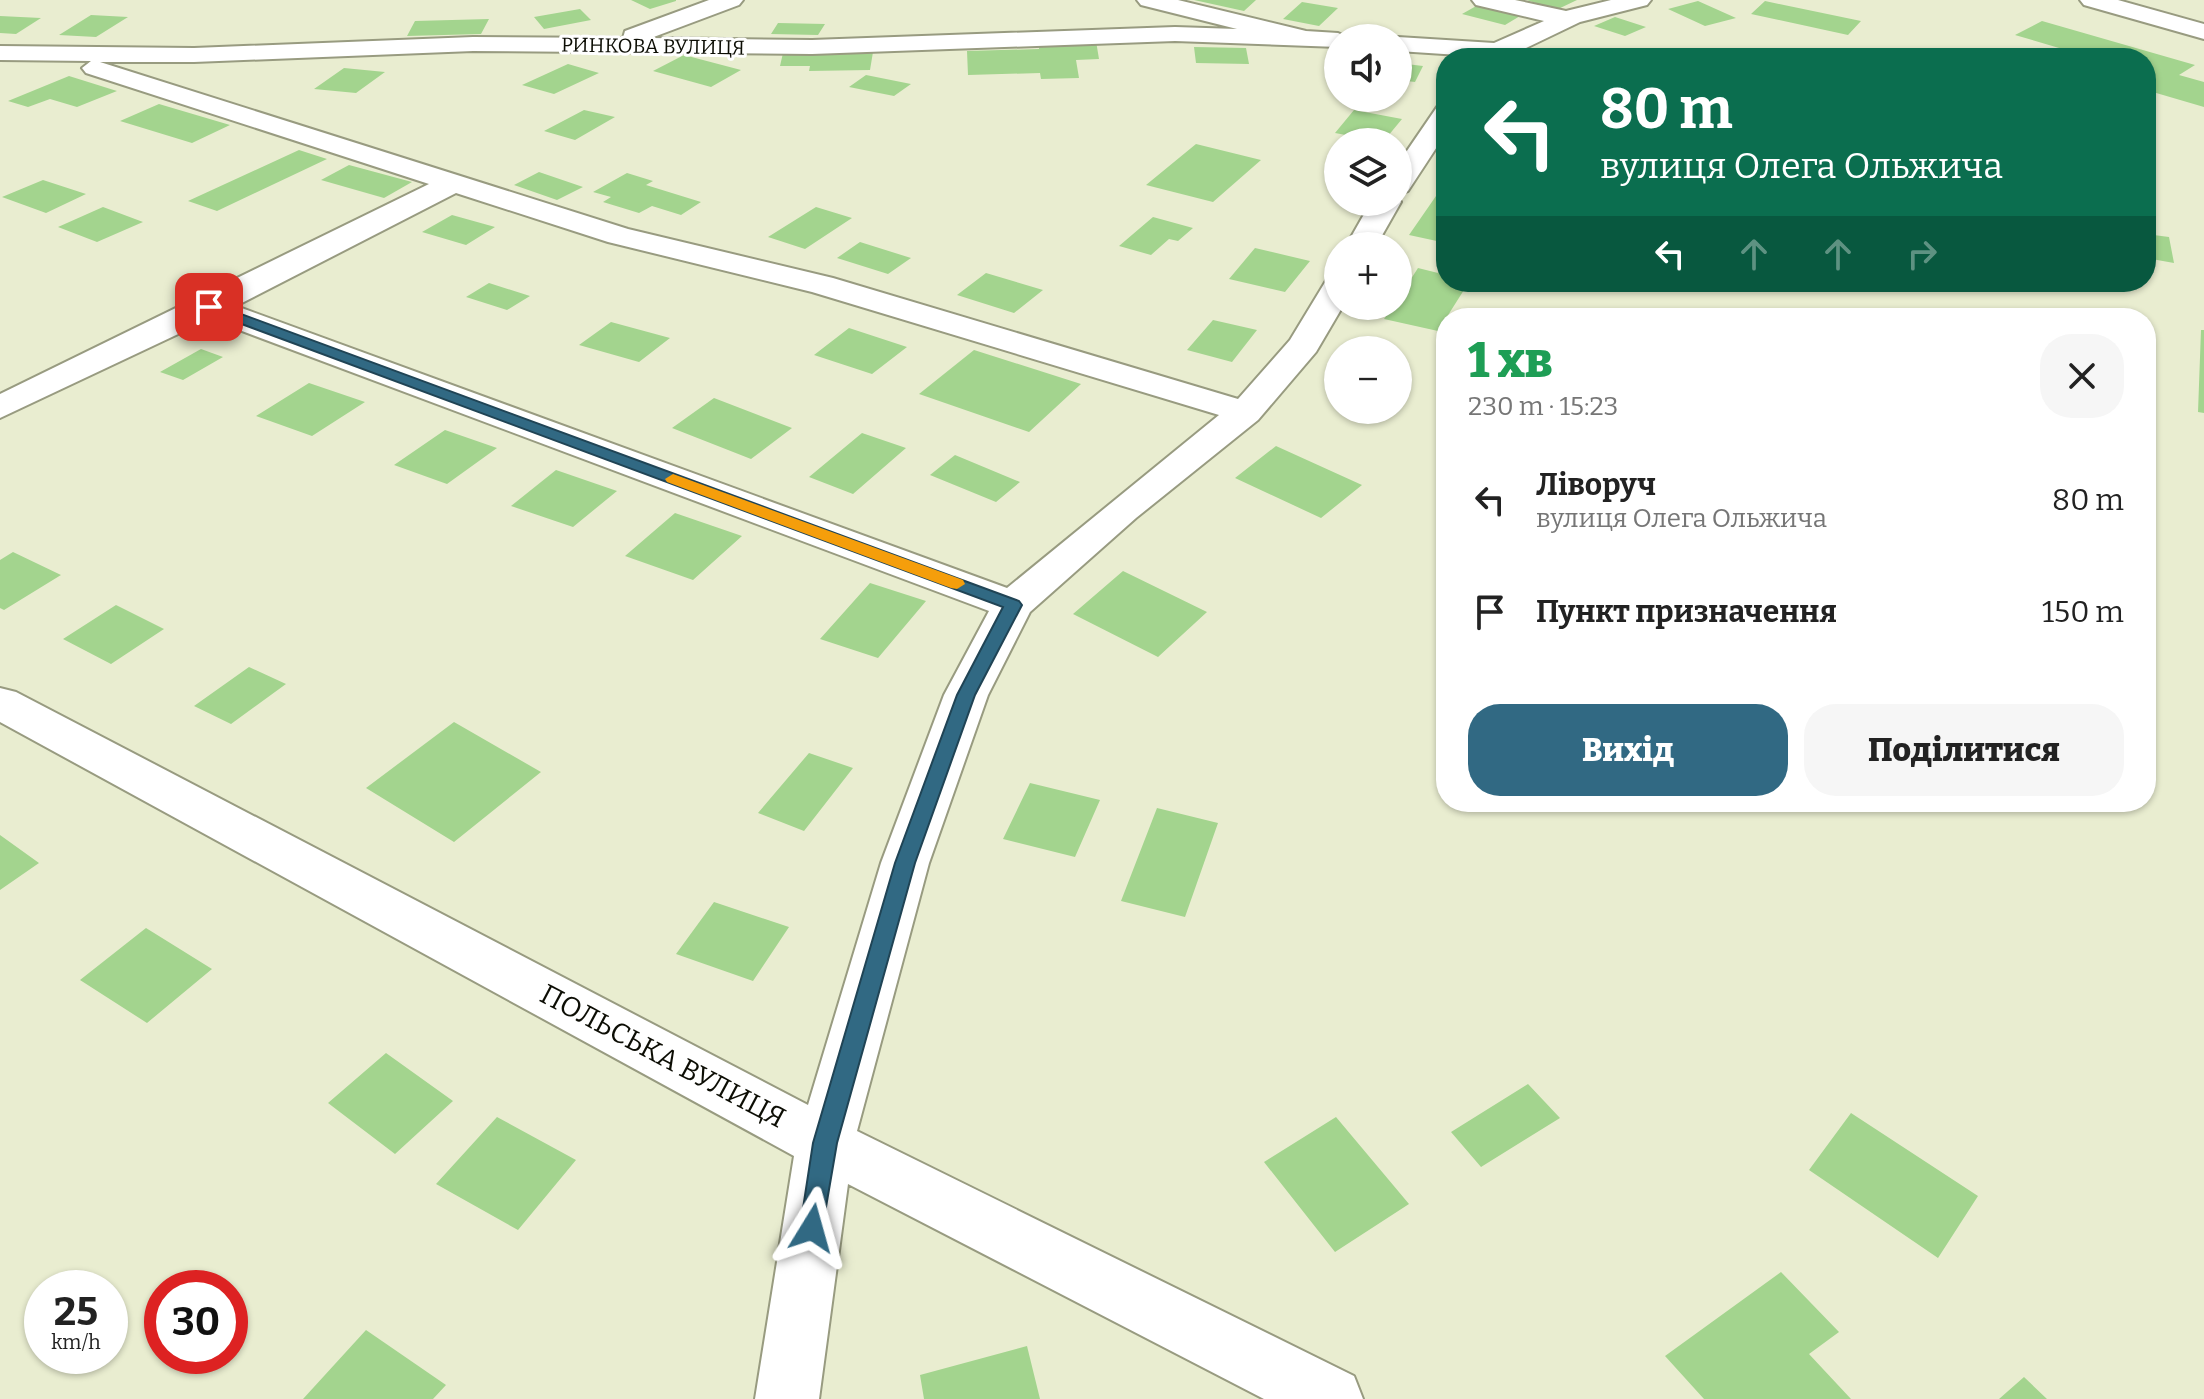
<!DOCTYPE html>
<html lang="uk">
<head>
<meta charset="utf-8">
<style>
  :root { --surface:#fff; --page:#f6f6f6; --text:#222; --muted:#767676; --accent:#316983 }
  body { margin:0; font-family:Bitter,serif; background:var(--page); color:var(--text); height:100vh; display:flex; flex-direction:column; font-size:30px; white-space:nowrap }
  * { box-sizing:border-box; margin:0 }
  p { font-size:26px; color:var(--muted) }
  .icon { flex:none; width:44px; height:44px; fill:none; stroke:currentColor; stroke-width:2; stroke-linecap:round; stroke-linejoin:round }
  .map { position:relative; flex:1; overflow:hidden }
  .drawer { position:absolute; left:1436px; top:308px; width:720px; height:504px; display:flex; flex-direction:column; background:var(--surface); border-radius:32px; box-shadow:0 2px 6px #0004 }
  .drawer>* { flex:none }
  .guide { position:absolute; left:1436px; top:48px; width:720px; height:244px; border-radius:32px; box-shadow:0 2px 6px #0004; background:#0b6e4f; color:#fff; overflow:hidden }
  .tools { position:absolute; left:1324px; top:24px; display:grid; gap:16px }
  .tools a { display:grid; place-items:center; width:88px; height:88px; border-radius:50%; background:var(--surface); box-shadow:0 2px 6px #0004; font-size:40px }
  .speed { position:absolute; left:24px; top:1270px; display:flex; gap:16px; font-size:40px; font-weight:700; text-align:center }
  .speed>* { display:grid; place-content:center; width:104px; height:104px; border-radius:50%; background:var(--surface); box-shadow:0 2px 6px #0004; line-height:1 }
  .speed small { font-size:20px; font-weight:400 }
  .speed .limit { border:12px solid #d22; background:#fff; color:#111 }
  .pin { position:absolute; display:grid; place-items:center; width:68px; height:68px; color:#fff; margin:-34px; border-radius:16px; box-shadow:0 4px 12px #0006 }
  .me { position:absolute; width:88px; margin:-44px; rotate:8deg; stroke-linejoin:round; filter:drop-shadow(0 0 6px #0008) }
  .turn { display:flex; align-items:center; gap:28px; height:168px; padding:0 32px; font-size:36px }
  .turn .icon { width:104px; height:104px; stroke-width:2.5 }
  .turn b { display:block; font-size:56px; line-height:68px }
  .lanes { display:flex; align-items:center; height:76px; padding:0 32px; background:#0003; justify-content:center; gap:40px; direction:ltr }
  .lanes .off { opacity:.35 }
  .round { display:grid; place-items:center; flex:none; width:84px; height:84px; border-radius:32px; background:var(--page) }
  .head { display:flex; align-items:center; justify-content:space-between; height:136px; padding:0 32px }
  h1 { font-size:48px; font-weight:800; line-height:60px; color:#1e9e55 }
  .cta { display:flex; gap:16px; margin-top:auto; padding:16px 32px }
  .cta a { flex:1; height:92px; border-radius:32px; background:var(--accent); color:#fff; font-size:32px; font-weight:800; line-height:92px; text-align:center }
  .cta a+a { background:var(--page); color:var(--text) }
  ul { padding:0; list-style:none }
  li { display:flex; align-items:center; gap:24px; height:112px; padding:0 32px }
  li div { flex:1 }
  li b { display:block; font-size:30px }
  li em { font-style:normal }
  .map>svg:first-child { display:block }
  .building { fill:#a3d48e }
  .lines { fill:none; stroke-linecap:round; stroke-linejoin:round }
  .minor-casing { stroke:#989b80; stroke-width:4 }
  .minor { fill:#fff; fill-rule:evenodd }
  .route { fill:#316983; stroke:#204455; stroke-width:2 }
  .slow { fill:#f59e0b }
  .labels { text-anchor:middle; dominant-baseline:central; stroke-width:6; stroke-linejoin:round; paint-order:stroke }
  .far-street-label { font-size:20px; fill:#0c0d04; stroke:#fff }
  .near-street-label { font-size:28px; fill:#0c0d04; stroke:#fff }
</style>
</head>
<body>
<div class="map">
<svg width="2204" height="1399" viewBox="0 0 2204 1399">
  <rect width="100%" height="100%" fill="#e9edd0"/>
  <!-- building -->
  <path class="building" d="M631 0H676V1L650 9Z
    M1194 0H1256L1244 11Z
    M1527 0H1577L1556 10Z
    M1698 1 1736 18 1705 26 1668 9Z
    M1765 1 1861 21 1848 35 1751 14Z
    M1302 2 1338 8 1319 26 1283 19Z
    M1478 5 1520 16 1505 25 1462 14Z
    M580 9 591 20 544 29 534 17Z
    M91 15 128 17 96 37 59 35Z
    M0 16 41 18 16 34 0 33Z
    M1615 17 1646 27 1625 36 1594 26Z
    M489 19 481 34 407 36 415 21Z
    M2042 21 2195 65 2179 75 2204 82V107L2146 90V82L2156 77 2146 74V58H2093L2015 35Z
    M778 23 825 24 818 35 771 34Z
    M1096 41 1099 59 1076 60 1079 78 1041 79 1040 73 968 75 967 51 1039 49V42Z
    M1194 47 1246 48 1249 64 1196 63Z
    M1570 48 1599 57V58H1552Z
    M873 52 870 70 809 71 810 66H780L783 53Z
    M684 55 741 70 711 87 653 71Z
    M1398 63 1423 66 1415 82 1398 80Z
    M568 64 599 73 554 94 522 85Z
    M344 68 385 72 356 93 314 89Z
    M866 75 911 84 894 96 849 87Z
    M69 76 117 91 77 107 50 99 28 107 8 101Z
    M159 104 230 125 192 143 120 121Z
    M584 110 615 117 575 140 544 131Z
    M1354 110 1402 119 1383 142 1335 133Z
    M1196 144 1261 160 1213 202 1146 185Z
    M299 150 327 159 217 211 188 201Z
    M349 165 412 182 384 198 321 180Z
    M539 172 583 187 557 200 514 185Z
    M627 173 653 181 646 185 701 202 681 215 652 206 639 213 603 202 611 197 593 192Z
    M43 180 86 194 46 213 2 197Z
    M1436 196 1446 198V243L1409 235Z
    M103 207 143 222 97 242 58 227Z
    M816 207 852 218 805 249 768 237Z
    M452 215 495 227 466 245 422 232Z
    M1153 217 1193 228 1178 241 1169 239 1151 255 1119 246Z
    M2146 234 2169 237 2174 263 2146 258Z
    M860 242 911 258 888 274 837 258Z
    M1255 248 1310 261 1285 292 1229 279Z
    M1418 268 1446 275V282H1469L1438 331 1384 319 1393 306H1398V299Z
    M986 273 1043 290 1014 313 957 295Z
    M489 283 530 296 507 310 466 297Z
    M1213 320 1257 330 1232 362 1187 350Z
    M611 322 670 338 639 362 579 345Z
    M849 328 907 347 872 374 814 355Z
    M2201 330H2204V413L2198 412Z
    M201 349 223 357 183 380 160 372Z
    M974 350 1081 384 1029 432 919 394Z
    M1398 377 1409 379 1398 404Z
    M309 383 365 402 312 436 256 416Z
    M714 398 792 428 751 459 672 428Z
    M445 430 497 448 447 484 394 465Z
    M862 433 906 448 853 494 809 477Z
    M1276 446 1362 485 1321 518 1235 478Z
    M955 455 1020 482 996 502 930 475Z
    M556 470 617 491 573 527 511 506Z
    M675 513 742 536 693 580 625 556Z
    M13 552 61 575 4 610 0 608V560Z
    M1123 571 1207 612 1158 657 1073 614Z
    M870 583 926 601 878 658 820 639Z
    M116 605 164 629 111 664 63 639Z
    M249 667 286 684 231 724 194 706Z
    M454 722 541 772 454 842 366 788Z
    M809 753 853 768 804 831 758 813Z
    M1030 783 1100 800 1075 857 1003 839Z
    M1157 808 1218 823 1185 917 1121 901Z
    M0 835 39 863 0 890Z
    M714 902 789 927 753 981 676 954Z
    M146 928 212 969 147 1023 80 980Z
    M386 1053 453 1101 395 1154 328 1103Z
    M1528 1084 1560 1118 1481 1167 1451 1132Z
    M1851 1113 1978 1196 1938 1258 1809 1170Z
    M497 1117 576 1160 518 1230 436 1184Z
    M1336 1117 1409 1204 1335 1252 1264 1162Z
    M1781 1272 1839 1332 1809 1354 1851 1399H1704L1665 1356Z
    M366 1330 446 1385 433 1399H303Z
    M1027 1346 1040 1399H924L920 1375Z
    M2024 1377 2047 1399H1999Z"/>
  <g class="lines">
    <defs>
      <path id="minor" d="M709 0H743L739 5 651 38 812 40 1175 27 1237 29 1141 5 1137 0H1178L1306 31 1338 33 1349 38H1338V47L1175 41 812 54 473 51 194 62H100L628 229 833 278 1238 399 1290 340 1327 279 1338 276V306H1343L1316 352 1258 420 1136 518 1030 612 988 695 929 863 857 1131 1354 1376 1363 1399H1264L848 1184 819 1399H755L794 1156 0 722V688L16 692 808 1105 881 863 944 695 989 611 210 319 0 418V394L429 184 86 73 82 68 91 61 0 60V46L194 48 473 37 623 38 625 31ZM456 193 608 242 812 292 1219 415 1007 588 236 306Z
        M1472 0H1515L1566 11 1611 0H1651L1647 5 1580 22 1505 58 1398 51V38H1392L1398 37 1494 43 1544 21 1476 5Z
        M2080 0H2118L2204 24V39L2084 5Z
        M1446 105V133L1408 191 1398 194V164L1437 107Z
        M1398 198 1401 202 1376 246H1346L1371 202H1398Z"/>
    </defs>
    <!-- minor casing -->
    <use href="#minor" class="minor-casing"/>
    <!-- minor -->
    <use href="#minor" class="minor"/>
  </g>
  <!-- route -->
  <path class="route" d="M204 304H214L1019 601 1022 605 975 695 915 863 837 1143 821 1236 812 1240 804 1236 800 1228 813 1143 895 863 957 695 1003 607 204 310Z"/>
  <!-- slow -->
  <path class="slow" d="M673 474 963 580 965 584 957 589 951 588 667 482 665 479Z"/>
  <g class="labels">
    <!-- far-street labels -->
    <g class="far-street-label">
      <text transform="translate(653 46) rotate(1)">РИНКОВА ВУЛИЦЯ</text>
    </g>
    <!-- near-street labels -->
    <g class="near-street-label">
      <text transform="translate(663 1056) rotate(28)">ПОЛЬСЬКА ВУЛИЦЯ</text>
    </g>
  </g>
</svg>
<div class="tools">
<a><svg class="icon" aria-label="sound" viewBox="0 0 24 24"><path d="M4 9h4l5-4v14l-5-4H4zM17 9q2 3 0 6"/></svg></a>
<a><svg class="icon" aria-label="layers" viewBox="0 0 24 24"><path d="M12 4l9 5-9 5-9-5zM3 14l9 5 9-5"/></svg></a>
<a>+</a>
<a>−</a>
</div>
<div class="speed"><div>25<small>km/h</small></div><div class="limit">30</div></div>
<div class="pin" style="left:209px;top:307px;background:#d93025"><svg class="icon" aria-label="arrive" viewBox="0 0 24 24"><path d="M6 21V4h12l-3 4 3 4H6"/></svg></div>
<svg class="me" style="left:812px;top:1228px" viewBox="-20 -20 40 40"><path d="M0-17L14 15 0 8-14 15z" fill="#316983" stroke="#fff" stroke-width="4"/></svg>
<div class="guide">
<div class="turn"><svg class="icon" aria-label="left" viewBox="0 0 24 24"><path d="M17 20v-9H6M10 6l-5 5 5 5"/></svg><div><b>80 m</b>вулиця Олега Ольжича</div></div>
<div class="lanes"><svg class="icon" aria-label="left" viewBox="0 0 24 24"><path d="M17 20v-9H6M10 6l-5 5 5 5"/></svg><svg class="icon off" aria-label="ahead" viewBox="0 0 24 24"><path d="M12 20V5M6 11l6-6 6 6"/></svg><svg class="icon off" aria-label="ahead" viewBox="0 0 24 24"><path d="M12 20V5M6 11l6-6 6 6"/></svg><svg class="icon off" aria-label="right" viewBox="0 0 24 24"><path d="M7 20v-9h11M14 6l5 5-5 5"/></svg></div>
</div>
<section class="drawer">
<div class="head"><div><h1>1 хв</h1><p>230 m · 15:23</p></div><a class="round"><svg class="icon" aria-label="close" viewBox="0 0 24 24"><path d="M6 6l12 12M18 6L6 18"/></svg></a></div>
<ul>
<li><svg class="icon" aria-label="left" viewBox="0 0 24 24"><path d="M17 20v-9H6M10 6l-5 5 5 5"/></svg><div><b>Ліворуч</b><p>вулиця Олега Ольжича</p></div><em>80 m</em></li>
<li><svg class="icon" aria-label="arrive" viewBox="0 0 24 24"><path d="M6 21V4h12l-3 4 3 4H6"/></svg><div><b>Пункт призначення</b></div><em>150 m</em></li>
</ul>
<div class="cta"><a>Вихід</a><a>Поділитися</a></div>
</section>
</div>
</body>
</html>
